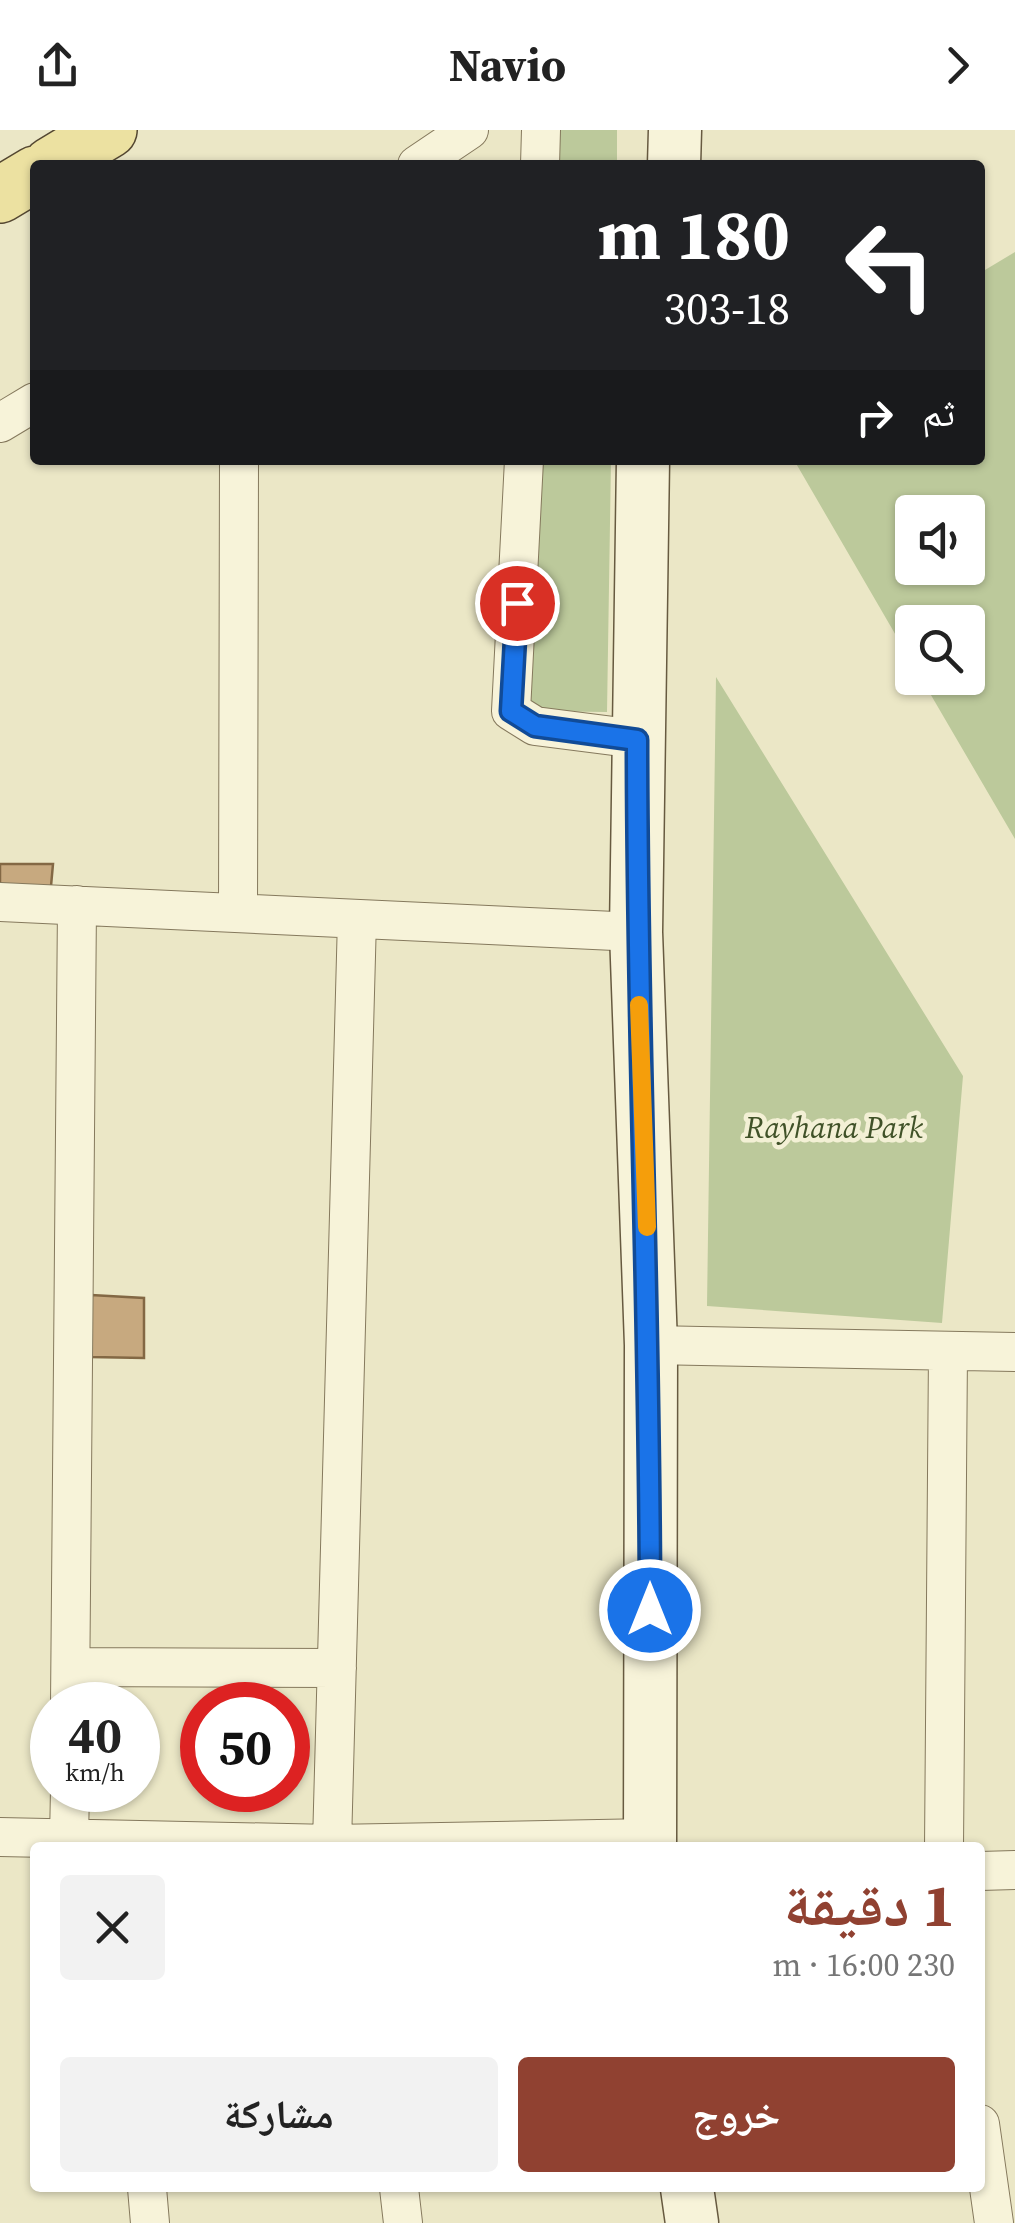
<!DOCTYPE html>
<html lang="ar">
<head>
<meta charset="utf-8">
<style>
  :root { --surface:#fff; --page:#f2f2f2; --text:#222; --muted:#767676; --accent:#904131 }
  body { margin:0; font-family:"Source Serif 4","Noto Naskh Arabic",serif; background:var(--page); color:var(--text); direction:rtl; height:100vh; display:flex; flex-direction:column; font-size:38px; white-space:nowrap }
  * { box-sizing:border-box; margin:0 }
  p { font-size:32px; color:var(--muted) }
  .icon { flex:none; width:55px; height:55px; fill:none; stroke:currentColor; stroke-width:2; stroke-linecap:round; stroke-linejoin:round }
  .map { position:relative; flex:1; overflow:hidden; direction:ltr }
  .details { position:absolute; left:30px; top:1712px; width:955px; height:350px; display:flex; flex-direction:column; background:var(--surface); border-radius:10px; box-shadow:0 2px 8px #0004; direction:rtl }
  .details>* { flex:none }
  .top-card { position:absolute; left:30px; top:30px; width:955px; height:305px; border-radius:10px; box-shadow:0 2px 8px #0004; direction:rtl; background:#202124; color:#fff; overflow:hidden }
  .controls { position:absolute; left:895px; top:365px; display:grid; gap:20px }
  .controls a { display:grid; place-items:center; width:90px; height:90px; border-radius:10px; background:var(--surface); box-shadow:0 2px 8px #0004; font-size:50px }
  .speed { position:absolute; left:30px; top:1552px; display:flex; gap:20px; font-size:50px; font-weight:700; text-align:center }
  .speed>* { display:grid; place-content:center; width:130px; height:130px; border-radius:50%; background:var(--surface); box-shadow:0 2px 8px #0004; line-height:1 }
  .speed small { font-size:25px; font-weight:400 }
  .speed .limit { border:15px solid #d22; background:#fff; color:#111 }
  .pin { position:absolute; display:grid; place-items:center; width:85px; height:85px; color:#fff; margin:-42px; border:5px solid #fff; border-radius:50%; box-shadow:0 2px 10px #0007 }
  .me { position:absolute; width:110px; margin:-55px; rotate:0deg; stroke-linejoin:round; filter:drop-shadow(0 0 8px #0008) }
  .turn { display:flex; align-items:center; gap:35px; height:210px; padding:0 30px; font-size:45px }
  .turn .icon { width:130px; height:130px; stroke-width:2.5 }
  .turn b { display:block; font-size:70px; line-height:85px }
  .then { display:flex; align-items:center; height:95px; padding:0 30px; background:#0003; gap:20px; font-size:38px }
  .round { display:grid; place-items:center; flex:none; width:105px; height:105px; border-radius:10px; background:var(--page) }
  .summary { display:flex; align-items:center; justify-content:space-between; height:170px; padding:0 30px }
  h1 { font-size:60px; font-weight:700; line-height:75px; color:var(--accent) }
  .primary-button { display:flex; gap:20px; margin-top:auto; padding:20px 30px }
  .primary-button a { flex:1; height:115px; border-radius:10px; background:var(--accent); color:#fff; font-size:40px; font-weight:700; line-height:115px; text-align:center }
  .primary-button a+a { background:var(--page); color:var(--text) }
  header { display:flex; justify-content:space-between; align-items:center; height:130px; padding:0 30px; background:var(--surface); font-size:45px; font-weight:700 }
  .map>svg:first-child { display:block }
  .green { fill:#bcc99b; fill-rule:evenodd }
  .building { fill:#c7a97f; stroke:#836844; stroke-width:2.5 }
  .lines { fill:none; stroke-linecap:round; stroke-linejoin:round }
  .street-casing { stroke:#85795d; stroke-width:40 }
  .secondary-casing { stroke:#675a40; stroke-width:55 }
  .primary-casing { stroke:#544731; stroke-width:58 }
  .street { stroke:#f7f3d9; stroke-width:38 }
  .secondary { stroke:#f7f3d9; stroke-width:52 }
  .primary { stroke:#ece1a1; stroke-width:55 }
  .route-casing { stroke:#114b97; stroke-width:25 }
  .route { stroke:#1a73e8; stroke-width:18 }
  .slow { stroke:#f59e0b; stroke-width:18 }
  .labels { text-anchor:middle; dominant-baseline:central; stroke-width:9; stroke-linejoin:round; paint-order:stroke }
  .park-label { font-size:30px; font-style:italic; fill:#405228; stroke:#f3f0d5 }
</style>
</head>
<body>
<header><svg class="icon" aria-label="forward" viewBox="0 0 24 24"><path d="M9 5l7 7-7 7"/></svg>Navio<svg class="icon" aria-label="share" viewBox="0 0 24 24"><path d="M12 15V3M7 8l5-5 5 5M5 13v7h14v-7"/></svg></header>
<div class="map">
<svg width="1015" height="2093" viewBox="0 0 1015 2093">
  <rect width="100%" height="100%" fill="#ebe7c6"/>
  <!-- green -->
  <path class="green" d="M548 0H617V35H546Z
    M1015 122V709L921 548H968V492H912V533L794 330H980V143ZM912 382H968V438H912Z
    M532 330H611L607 582 521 581Z
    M716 547 963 946 942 1193 707 1176Z"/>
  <!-- building -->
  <path class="building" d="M0 734H53L50 767 0 765Z
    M91 1165 144 1168V1228L91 1227Z"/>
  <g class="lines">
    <defs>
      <path id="street" d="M417 35 469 0
        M540 35 541 0
        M0 293 35 272
        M524 330 511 581 535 596 637 609
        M0 772 636 802
        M238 783 239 330
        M651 1215 1015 1222
        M71 1537 337 1538
        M70 1575 77 775
        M0 1707 332 1714 650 1708
        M69 1708 70 1660
        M332 1714 357 789
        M944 1718 948 1221
        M980 1741 1015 1740
        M980 1994 994 2093
        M147 2058 150 2093
        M399 2058 403 2093"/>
      <path id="secondary" d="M674 35 675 0
        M643 330 636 802 651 1215 650 1718
        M687 2058 692 2093"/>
      <path id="primary" d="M51 35 109 0
        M0 65 35 44"/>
    </defs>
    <!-- street casing -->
    <use href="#street" class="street-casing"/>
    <!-- secondary casing -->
    <use href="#secondary" class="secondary-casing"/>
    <!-- primary casing -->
    <use href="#primary" class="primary-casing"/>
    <!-- street -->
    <use href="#street" class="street"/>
    <!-- secondary -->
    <use href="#secondary" class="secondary"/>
    <!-- primary -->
    <use href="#primary" class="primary"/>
  </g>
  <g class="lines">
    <defs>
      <path id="route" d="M517 473 511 581 535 596 637 610C637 900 650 1190 650 1480"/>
    </defs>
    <!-- route casing -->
    <use href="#route" class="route-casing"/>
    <!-- route -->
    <use href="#route" class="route"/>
    <!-- slow -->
    <path class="slow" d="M639 875 647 1097"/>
  </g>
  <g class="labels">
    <!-- park labels -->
    <g class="park-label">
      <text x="834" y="997">Rayhana Park</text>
    </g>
  </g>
</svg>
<div class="controls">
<a><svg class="icon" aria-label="sound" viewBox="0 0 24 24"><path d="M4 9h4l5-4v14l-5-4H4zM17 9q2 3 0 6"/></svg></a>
<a><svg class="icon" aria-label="search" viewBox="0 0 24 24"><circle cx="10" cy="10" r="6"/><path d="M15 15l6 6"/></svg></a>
</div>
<div class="speed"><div>40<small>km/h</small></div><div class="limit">50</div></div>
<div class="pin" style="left:517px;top:473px;background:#d93025"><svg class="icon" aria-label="arrive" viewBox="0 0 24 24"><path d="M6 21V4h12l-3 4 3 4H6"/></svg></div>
<svg class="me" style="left:650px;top:1480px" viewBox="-20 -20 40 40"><circle r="17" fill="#1a73e8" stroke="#fff" stroke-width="3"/><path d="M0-11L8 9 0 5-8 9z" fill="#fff"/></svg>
<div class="top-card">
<div class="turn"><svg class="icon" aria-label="left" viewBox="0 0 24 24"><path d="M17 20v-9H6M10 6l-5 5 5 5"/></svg><div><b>180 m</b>303-18</div></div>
<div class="then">ثم<svg class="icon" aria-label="right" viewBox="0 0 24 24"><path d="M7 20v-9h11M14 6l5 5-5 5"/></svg></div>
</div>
<section class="details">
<div class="summary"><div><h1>1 دقيقة</h1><p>230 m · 16:00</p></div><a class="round"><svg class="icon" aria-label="close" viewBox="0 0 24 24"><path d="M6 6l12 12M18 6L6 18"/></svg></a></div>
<div class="primary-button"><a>خروج</a><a>مشاركة</a></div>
</section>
</div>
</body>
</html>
